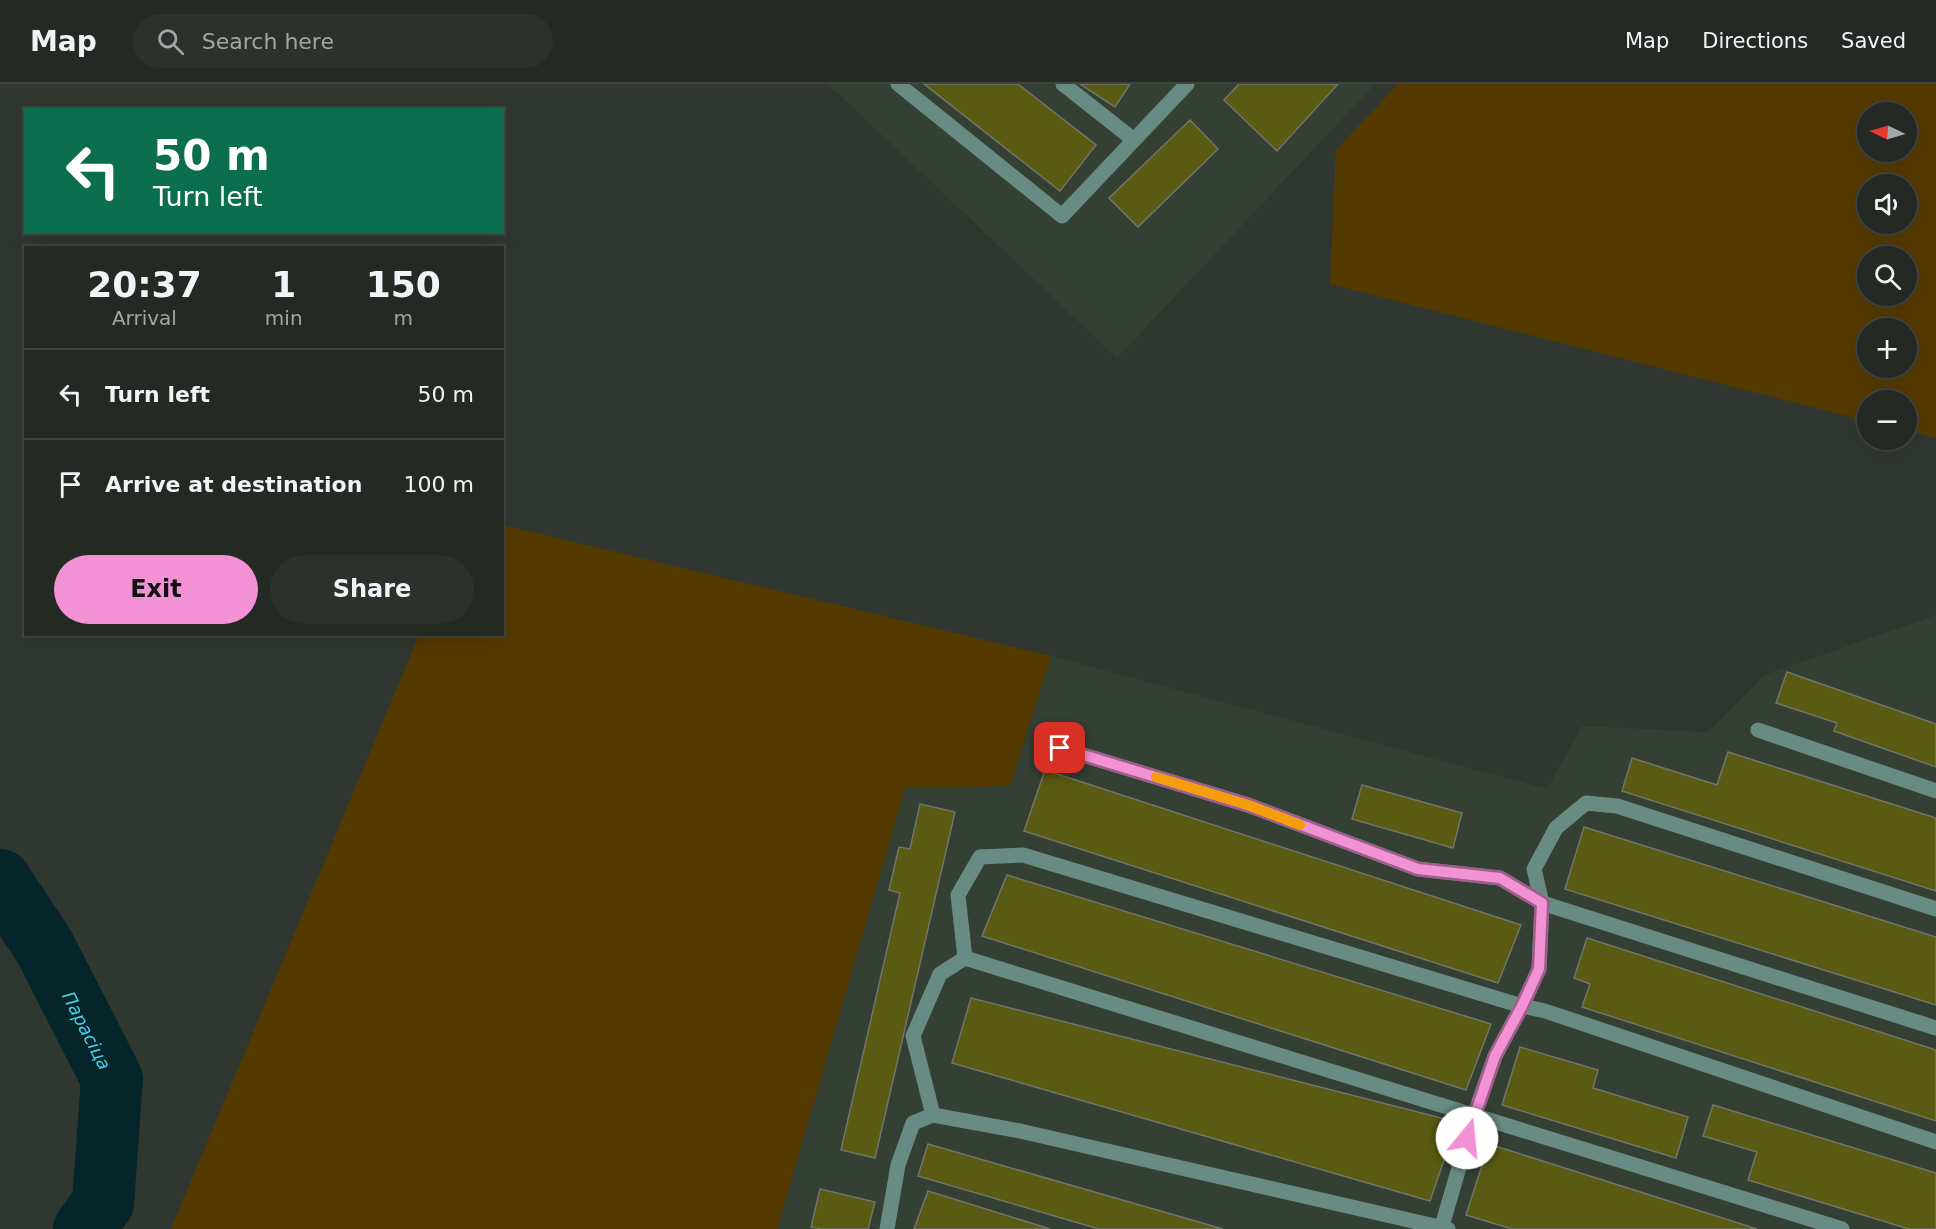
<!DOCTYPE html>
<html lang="en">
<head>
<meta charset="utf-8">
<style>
  :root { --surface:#242924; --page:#2c312c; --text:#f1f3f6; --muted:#a3a6a6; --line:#414541; --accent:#f391d5 }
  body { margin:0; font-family:"DejaVu Sans",sans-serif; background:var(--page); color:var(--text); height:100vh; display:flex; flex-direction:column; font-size:22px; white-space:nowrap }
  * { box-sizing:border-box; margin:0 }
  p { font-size:20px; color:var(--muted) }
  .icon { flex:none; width:33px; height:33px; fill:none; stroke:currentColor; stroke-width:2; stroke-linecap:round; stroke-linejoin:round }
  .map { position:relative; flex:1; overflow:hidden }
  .details { position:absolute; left:24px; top:162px; width:480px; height:390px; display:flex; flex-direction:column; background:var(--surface); border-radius:0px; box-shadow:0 6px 24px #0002,0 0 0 2px var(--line) }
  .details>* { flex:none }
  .hud { position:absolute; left:24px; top:24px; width:480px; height:126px; border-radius:0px; box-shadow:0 6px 24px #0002,0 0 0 2px var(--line); background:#0b6e4f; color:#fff; overflow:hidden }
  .needle { width:39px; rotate:275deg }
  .tools { position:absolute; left:1857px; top:18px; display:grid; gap:12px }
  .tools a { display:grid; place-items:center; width:60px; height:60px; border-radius:50%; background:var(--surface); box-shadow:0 6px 24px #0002,0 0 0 2px var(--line); font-size:30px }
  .pin { position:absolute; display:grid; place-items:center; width:51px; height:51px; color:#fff; margin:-26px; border-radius:12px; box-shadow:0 3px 9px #0006 }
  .me { position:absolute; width:66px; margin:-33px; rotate:17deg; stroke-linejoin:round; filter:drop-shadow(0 0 4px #0008) }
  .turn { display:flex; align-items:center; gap:21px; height:126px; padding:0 30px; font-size:27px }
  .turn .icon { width:78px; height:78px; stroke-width:2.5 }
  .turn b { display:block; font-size:42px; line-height:51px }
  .eta { display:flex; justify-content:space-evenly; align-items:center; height:102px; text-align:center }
  .eta b { font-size:36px; font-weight:600; line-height:42px }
  .cta { display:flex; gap:12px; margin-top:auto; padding:12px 30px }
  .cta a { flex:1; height:69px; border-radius:36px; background:var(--accent); color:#111; font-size:24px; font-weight:600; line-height:69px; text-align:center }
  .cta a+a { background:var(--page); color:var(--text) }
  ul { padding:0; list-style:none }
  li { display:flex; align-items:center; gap:18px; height:90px; padding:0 30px; border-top:2px solid var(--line) }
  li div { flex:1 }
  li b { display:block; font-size:22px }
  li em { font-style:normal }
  header { display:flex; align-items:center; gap:36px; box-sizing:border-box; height:84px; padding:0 30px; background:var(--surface); border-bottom:2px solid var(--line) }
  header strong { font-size:28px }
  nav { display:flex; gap:33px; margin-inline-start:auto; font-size:21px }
  .search { width:420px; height:54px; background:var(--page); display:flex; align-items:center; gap:15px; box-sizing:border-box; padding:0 21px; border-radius:33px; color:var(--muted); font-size:22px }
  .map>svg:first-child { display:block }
  .built { fill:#344034 }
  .green { fill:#553a00; fill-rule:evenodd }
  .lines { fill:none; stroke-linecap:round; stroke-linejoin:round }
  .river { stroke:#06252b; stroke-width:62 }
  .building { fill:#585b11; stroke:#73746a; stroke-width:1.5 }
  .minor { stroke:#688c84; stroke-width:15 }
  .route-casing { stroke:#9e5e8a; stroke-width:15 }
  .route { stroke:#f391d5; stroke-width:10 }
  .slow { stroke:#f59e0b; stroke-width:10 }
  .labels { text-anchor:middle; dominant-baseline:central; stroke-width:6; stroke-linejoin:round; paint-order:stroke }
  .water-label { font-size:18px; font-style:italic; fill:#44d3ed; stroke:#303730 }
</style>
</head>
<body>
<header>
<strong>Map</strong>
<div class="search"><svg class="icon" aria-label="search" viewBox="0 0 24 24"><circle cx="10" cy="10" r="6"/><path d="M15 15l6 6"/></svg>Search here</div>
<nav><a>Map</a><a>Directions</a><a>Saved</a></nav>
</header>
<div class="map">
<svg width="1936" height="1145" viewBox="0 0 1936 1145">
  <rect width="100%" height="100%" fill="#303730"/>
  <!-- built -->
  <path class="built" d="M828 0H1375L1117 274Z
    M1936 531V1145H777L905 704 1010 702 1051 572 1547 705 1582 642 1708 648 1765 591Z"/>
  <!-- green -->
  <path class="green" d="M1398 0H1936V354L1907 347 1906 316H1868L1867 337 1330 200 1336 66ZM1868 28H1906V68H1868ZM1868 100H1906V140H1868ZM1868 172H1906V212H1868ZM1868 244H1906V284H1868Z
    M503 441 1051 572 1010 702 905 704 777 1145H171L419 551 502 550Z"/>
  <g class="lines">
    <!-- river -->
    <path class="river" id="s1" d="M0 796 44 862 112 995 103 1119 84 1145"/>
  </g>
  <!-- building -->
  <path class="building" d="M924 0H1018L1096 61 1060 107Z
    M1080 0H1130L1115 23Z
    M1239 0H1338L1277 67 1224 16Z
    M1190 36 1218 65 1138 143 1109 114Z
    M1787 588 1936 640V683L1834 647 1837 639 1776 619Z
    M1728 668 1936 734V807L1622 707 1632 674 1717 701Z
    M1045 686 1521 841 1498 899 1024 747Z
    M1362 701 1462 729 1453 764 1352 735Z
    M920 720 955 728 875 1074 841 1066 900 809 889 806 899 763 910 765Z
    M1584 743 1936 853V921L1565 805Z
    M1007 791 1491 940 1466 1006 982 852Z
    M1587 854 1936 966V1037L1582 923 1590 900 1574 894Z
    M971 914 1457 1038 1430 1117 952 979Z
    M1520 963 1598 986 1593 1004 1688 1033 1676 1074 1502 1021Z
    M1713 1021 1936 1089V1145H1909L1748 1096 1757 1068 1703 1052Z
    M928 1060 1223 1145H1099L918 1092Z
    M1489 1060 1757 1145H1512L1466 1131Z
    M820 1105 875 1118 868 1145H822L811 1143Z
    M928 1107 1050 1145H914Z"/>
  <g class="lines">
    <!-- minor -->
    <path class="minor" d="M898 0 1062 132 1187 0
      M1063 0 1134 56
      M1758 646 1936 707
      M1060 664 1248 721 1418 785 1500 794 1542 819 1936 944
      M965 874 958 811 980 773 1023 771 1522 922 1545 927 1936 1058
      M933 1031 913 952 940 890 965 874 1842 1145
      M1442 1142 1474 1032 1495 972 1522 922 1539 885 1542 819 1534 785 1556 744 1586 719 1617 722 1936 825
      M887 1145 898 1081 913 1039 933 1031 1020 1047 1448 1145"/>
  </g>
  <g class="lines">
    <defs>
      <path id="route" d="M1060 664 1248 721 1418 785 1500 794 1542 819 1539 885 1522 922 1495 972 1467 1054"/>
    </defs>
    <!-- route casing -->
    <use href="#route" class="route-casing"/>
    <!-- route -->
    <use href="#route" class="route"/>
    <!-- slow -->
    <path class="slow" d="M1156 693 1248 721 1300 741"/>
  </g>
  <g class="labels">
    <!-- water labels -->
    <g class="water-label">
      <text stroke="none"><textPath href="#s1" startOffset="174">Парасіца</textPath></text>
    </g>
  </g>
</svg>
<div class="tools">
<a><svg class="needle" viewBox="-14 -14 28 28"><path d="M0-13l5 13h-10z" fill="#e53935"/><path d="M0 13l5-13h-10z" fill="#a3a6a6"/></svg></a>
<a><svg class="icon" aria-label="sound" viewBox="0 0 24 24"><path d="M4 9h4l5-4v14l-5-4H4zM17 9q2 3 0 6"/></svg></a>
<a><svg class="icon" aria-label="search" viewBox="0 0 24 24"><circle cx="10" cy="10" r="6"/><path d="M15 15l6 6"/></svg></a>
<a>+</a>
<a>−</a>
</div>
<div class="pin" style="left:1060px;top:664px;background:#d93025"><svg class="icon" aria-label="arrive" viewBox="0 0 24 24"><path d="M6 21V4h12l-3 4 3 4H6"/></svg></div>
<svg class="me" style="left:1467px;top:1054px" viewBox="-20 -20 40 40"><circle r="19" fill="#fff"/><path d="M0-13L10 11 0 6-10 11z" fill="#f391d5"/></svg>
<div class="hud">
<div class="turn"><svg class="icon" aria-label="left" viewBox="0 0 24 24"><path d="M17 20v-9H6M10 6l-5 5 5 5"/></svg><div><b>50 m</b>Turn left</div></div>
</div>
<section class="details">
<div class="eta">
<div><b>20:37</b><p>Arrival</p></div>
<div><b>1</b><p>min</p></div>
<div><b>150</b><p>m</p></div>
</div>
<ul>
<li><svg class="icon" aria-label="left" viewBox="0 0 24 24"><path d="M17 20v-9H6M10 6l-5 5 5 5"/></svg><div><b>Turn left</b></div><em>50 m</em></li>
<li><svg class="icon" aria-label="arrive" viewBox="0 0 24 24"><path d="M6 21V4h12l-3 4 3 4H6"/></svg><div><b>Arrive at destination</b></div><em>100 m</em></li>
</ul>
<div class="cta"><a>Exit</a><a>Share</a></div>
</section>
</div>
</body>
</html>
